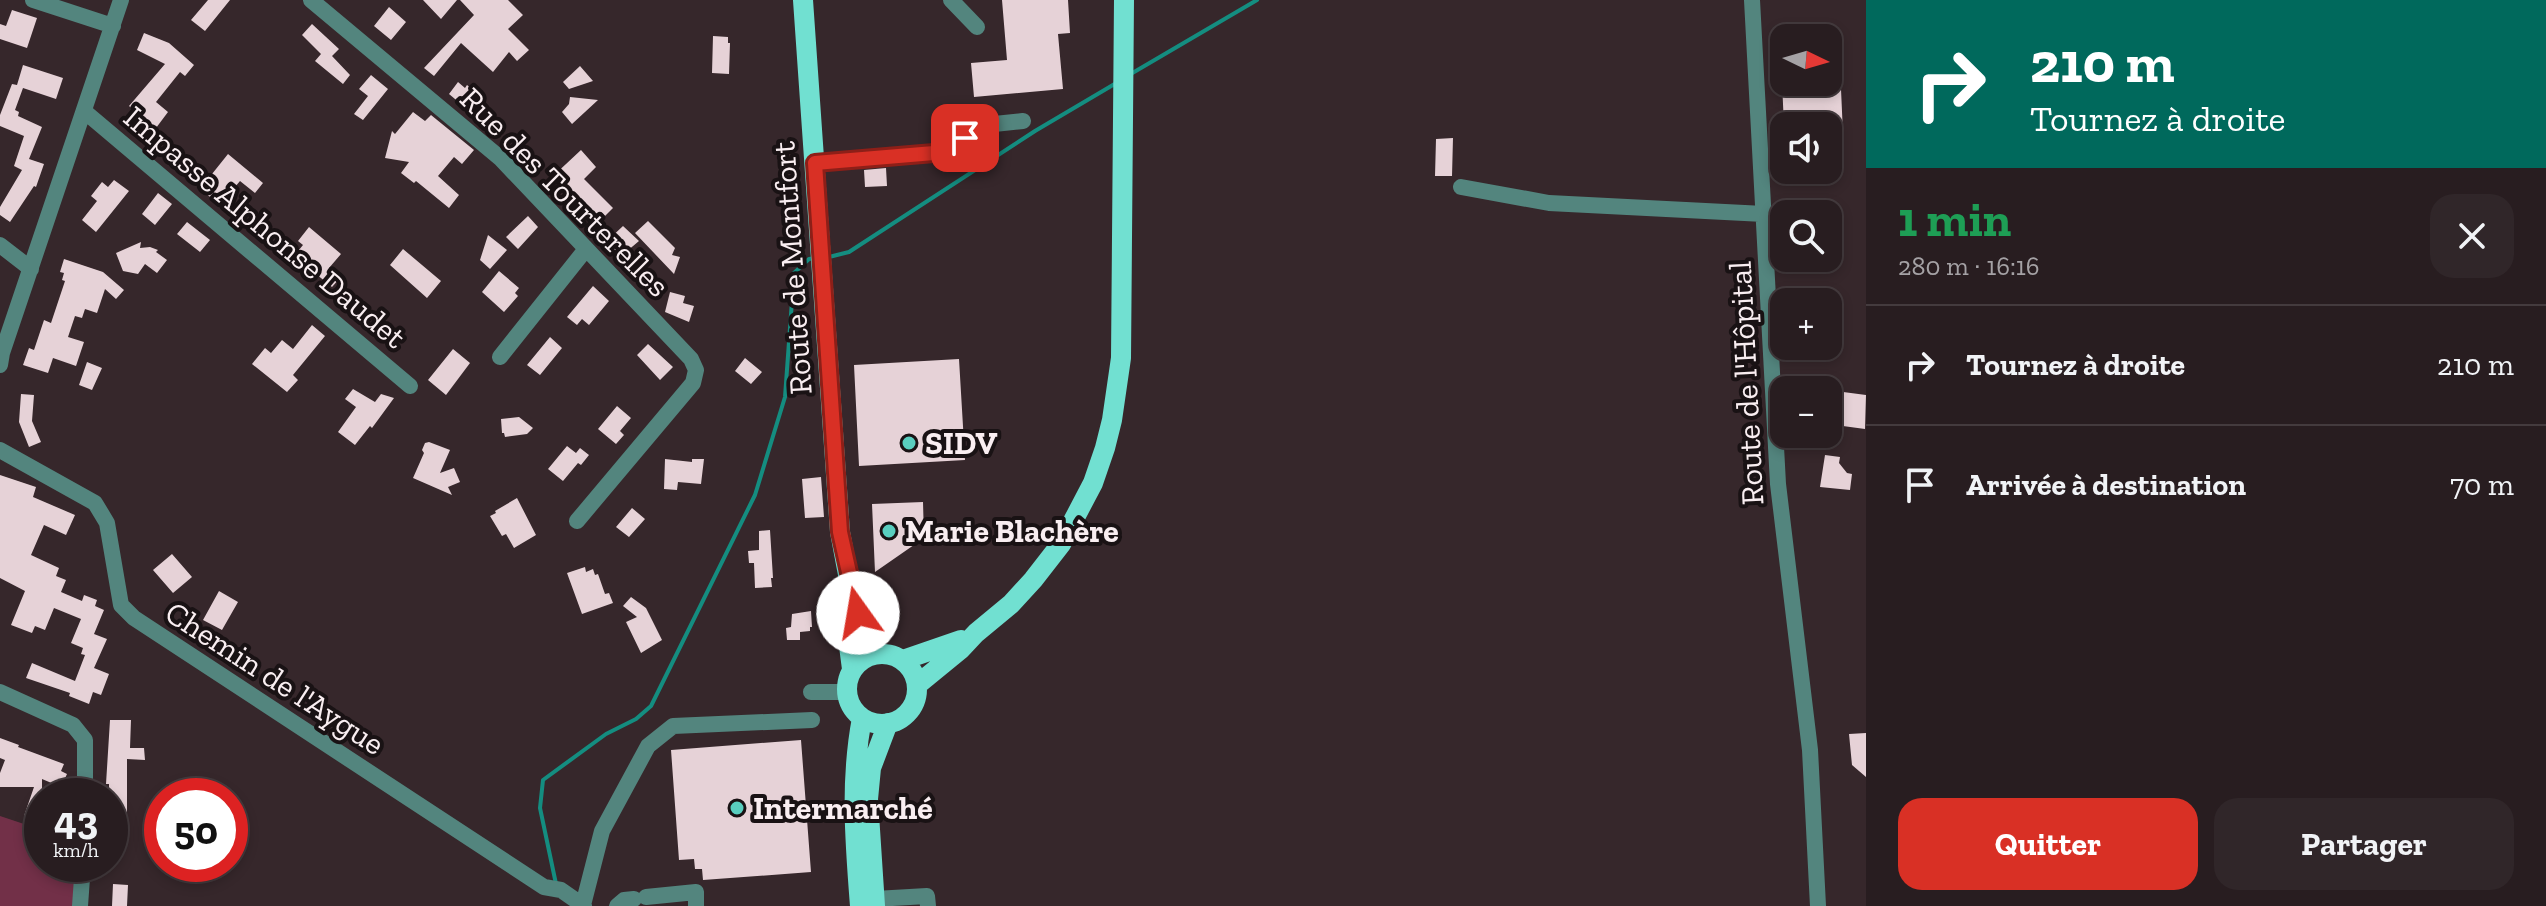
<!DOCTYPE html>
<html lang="fr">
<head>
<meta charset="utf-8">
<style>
  :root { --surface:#281d20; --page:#302629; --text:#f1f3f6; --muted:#a5a2a5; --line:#443b3e; --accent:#d93025 }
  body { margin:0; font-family:"Zilla Slab",serif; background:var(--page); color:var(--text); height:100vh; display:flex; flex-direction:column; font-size:30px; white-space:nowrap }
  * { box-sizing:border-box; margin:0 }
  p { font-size:26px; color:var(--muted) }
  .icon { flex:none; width:44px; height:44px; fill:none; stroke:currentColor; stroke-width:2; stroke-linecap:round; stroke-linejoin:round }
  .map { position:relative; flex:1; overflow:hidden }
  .drawer { display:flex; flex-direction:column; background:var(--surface); width:680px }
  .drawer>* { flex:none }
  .top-card { background:#00695c; color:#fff; overflow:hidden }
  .needle { width:52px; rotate:95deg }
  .controls { position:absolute; left:1770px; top:24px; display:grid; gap:16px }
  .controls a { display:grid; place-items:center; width:72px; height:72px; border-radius:16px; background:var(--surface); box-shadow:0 4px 12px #0003,0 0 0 2px var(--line); font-size:40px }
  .speed { position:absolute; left:24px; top:778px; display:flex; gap:16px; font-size:40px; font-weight:700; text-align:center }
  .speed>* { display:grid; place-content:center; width:104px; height:104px; border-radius:50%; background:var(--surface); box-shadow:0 4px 12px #0003,0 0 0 2px var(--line); line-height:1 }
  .speed small { font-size:20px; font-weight:400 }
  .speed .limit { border:12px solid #d22; background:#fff; color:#111 }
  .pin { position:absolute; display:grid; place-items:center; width:68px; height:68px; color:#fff; margin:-34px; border-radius:16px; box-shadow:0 4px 12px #0006 }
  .me { position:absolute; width:88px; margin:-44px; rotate:347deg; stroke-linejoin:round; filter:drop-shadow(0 0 6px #0008) }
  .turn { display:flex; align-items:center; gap:28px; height:168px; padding:0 32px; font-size:36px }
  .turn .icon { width:104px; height:104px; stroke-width:2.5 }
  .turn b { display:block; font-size:56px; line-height:68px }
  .round { display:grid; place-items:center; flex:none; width:84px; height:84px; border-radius:24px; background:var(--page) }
  .head { display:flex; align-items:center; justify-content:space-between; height:136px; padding:0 32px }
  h1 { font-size:48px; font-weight:700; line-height:60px; color:#1e9e55 }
  .primary-button { display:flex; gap:16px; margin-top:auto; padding:16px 32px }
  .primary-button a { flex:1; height:92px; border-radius:24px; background:var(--accent); color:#fff; font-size:32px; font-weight:700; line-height:92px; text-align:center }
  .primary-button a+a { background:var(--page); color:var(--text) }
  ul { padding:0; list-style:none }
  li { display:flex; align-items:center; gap:24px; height:120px; padding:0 32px; border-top:2px solid var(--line) }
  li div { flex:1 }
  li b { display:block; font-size:30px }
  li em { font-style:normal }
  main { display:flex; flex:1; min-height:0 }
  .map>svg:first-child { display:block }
  .green { fill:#723048 }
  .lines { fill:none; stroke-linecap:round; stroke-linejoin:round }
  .stream { stroke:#148d80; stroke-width:4 }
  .building { fill:#e6d2d7 }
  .minor { stroke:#53857e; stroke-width:16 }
  .major { stroke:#71e0d1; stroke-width:20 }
  .route-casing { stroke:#8d1f18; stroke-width:20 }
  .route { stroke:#d93025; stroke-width:14 }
  .poi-dot { fill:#59cebf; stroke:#191214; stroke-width:3 }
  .labels { text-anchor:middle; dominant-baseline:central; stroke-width:8; stroke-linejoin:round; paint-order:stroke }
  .street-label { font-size:32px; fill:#f9eef1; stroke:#191214 }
  .poi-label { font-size:32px; font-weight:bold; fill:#f9eef1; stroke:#191214; text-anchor:start }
</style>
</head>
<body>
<main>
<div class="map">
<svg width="1866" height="906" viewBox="0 0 1866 906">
  <rect width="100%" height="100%" fill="#36272b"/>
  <!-- green -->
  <path class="green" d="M0 816 42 830V864H78L76 906H0Z"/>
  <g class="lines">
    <!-- stream -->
    <path class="stream" d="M1129 75 1257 0
      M829 257 849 252 1035 131 1118 82
      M556 884 540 808 543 780 606 734 636 719 651 706 755 495 785 397 794 273 809 259 816 258"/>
  </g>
  <!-- building -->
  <path class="building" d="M208 0H230L205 31 191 20Z
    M423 0H457L441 19Z
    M460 0H508L523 15 508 29 529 50 517 61 509 52 493 72 461 43 434 76 424 68 474 15Z
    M1002 0H1068L1070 33 1058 34 1063 89 974 97 971 63 1007 60Z
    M389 7 406 22 391 40 374 26Z
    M12 10 37 18 27 48 0 39V24L6 26Z
    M312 24 339 49 332 56 350 75 343 84 315 61 321 54 302 35Z
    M144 33 169 43 194 65 185 76 180 72 156 102 168 112 156 128 129 106 165 64 137 50Z
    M713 36 728 37V43H730L729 74 712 73Z
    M1839 44 1843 134 1828 135V126H1784L1782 82H1828V45Z
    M23 65 63 78 56 99 23 88 15 110 19 112 18 116 42 127 29 159 44 164 36 187 34 186 10 222 0 215V207L22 170 14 166 24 136 0 126V115L12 84 17 85Z
    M580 66 593 81 569 89 563 82Z
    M371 75 388 89 363 120 354 114 368 96 359 89Z
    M458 82 465 88 467 85 479 95 467 109 449 94Z
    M570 97 598 100 572 124 562 112 569 104Z
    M413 112 425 121 431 115 474 150 462 164 454 157 438 176 459 195 449 208 416 181 414 183 401 173 409 162 385 158 392 131 395 134Z
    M1453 138 1452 176H1435L1436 139Z
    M581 150 596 167 584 179 613 208 605 216 601 212 595 218 572 193 569 196 551 178Z
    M228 154 263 183 255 193 240 181 224 200 218 195 214 200 200 189Z
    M886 168 887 186 865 187 864 170Z
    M114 180 129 191 96 232 82 220 97 201 91 196 102 182 108 187Z
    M158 193 172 204 155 225 142 214Z
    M528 216 538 227 518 249 506 237Z
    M648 221 675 248 672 255 680 257 674 274 635 233Z
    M187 222 210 240 200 252 177 234Z
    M623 226 639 241 620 257 606 242Z
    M309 227 341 254 329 268 340 278 332 287 294 256 303 245 298 241Z
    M488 235 507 250 490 269 480 260Z
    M141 242 140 248 150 247 158 250 156 252 167 260 157 273 145 264 138 274 123 271 116 253Z
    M403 249 441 281 427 298 390 265Z
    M64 259 103 272 124 290 116 299 105 289 97 313 85 309 82 318 75 316 68 337 84 342 76 366 53 358 48 373 23 365 29 348 34 350 44 320 51 323 65 281 62 280 64 273 60 272Z
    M499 271 519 288 515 293 518 296 504 312 482 292Z
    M593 286 609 301 589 325 582 319 577 325 567 317Z
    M670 292 685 296 683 303 694 306 689 322 665 312Z
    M312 325 325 336 293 375 298 380 287 392 252 364 265 348 271 353 282 340 293 349Z
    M550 337 562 348 540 375 527 365Z
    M648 344 673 367 660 380 637 355Z
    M453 349 470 363 446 395 428 380Z
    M745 358 762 372 751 384 735 371Z
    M959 359 965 460 859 466 854 365Z
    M87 362 102 368 92 390 79 385Z
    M353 389 375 402 381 394 394 398 372 428 370 426 355 445 338 432 356 407 345 399Z
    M1828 390 1866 395 1865 429 1828 424Z
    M21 394 34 395 32 421 41 442 29 447 19 422Z
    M617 406 631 418 620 431 624 435 616 444 598 429Z
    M519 417 533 428 527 434 505 437 504 433H502L501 419Z
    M429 442 450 450 440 473 454 468 460 482 448 487 452 495 413 478 424 453 422 450 425 443Z
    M567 446 576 453 580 448 589 455 581 465 578 463 563 481 548 469Z
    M1825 455 1840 457 1839 463 1847 473 1852 474 1850 490 1820 487Z
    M665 459 692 462V459H704L701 484 678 482 677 490 664 489Z
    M0 475 36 487 33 497 75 515 66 535 44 525 31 555 59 568 56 576 66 580 61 592 82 601 84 595 97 600 95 606 104 610 94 634 107 639 94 668 109 674 101 695 93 692 89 704 69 696 70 693 26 678 32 663 75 681 85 655 81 654 83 648 71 643 81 619 54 608 45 630 35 626 32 633 11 625 25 591 0 578Z
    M821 477 824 517 805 518 802 479Z
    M517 498 536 535 514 548 506 534 502 536 490 516 496 513 495 511Z
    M923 502 924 538 875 572 872 504Z
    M632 508 645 519 629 537 616 527Z
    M770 530 773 578H771L772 587 755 588 754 563H749L748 551 759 550V531Z
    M172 554 192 577 173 593 153 570Z
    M585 567 586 572 593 569 595 575 598 574 605 594 609 593 613 603 582 614 567 573Z
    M219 591 238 602 222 630 203 620Z
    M631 597 646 608 662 640 641 653 626 622 637 617 623 606Z
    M811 611 812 627H810V631L800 632V640H787L786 628 791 627 792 614Z
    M110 720H131L130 748H144L145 760 127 759V832H111V797L109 796V784H106Z
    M1866 733V777L1852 765 1849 734Z
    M0 738 19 745 18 747 64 764 61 771 67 774 61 787 42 779V822L24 816 34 787H0V773L5 760 0 758Z
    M801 740 811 872 703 880 702 869H695L694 859 679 860 671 750Z
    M113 884 128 885 127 906H112Z"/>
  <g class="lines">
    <!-- minor -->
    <path class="minor" d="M33 0 113 26
      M311 0 500 158 691 359 696 370 693 383 577 521
      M951 0 977 27
      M1752 0 1778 484 1810 750 1818 906
      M84 111 410 386
      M815 163 946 152 985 125 1023 121
      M1461 187 1549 203 1764 214
      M0 245 31 269
      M500 357 586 249
      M0 365 2 353 121 0
      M0 450 95 503 107 523 121 605 134 618 544 887 561 890 584 906
      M0 692 73 725 85 740V796
      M811 692H847
      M646 897 696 892V906
      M875 899 927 896 928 906
      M583 905 602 831 648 746 673 726 812 720
      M80 906 83 864
      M617 906 624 900 634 899"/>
    <!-- major -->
    <path class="major" d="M803 0 840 532 852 596 863 631 879 653
      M843 600 852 669
      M847 689a35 35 0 1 1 70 0a35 35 0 1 1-70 0Z
      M903 660 961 640
      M917 685 961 649 976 633 1011 604 1033 580 1061 544 1093 483 1105 448 1112 420 1121 358 1124 0
      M860 906C855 842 850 781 862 718
      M875 906 868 799 871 768 888 723"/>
  </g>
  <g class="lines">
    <defs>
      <path id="route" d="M858 613 840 532 815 163 946 152 965 138"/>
    </defs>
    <!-- route casing -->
    <use href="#route" class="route-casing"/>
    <!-- route -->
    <use href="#route" class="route"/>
  </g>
  <!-- markers -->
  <g class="poi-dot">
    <circle cx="909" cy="443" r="8"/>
    <circle cx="889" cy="531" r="8"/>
    <circle cx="737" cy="808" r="8"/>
  </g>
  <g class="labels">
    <!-- street labels -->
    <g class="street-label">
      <text transform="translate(565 192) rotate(45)">Rue des Tourterelles</text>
      <text transform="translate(265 227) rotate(40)">Impasse Alphonse Daudet</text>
      <text transform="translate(792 268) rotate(-94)">Route de Montfort</text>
      <text transform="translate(1746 383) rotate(-93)">Route de l'Hôpital</text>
      <text transform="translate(275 678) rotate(33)">Chemin de l'Aygue</text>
    </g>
    <!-- poi labels -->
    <g class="poi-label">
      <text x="925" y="443">SIDV</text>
      <text x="905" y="531">Marie Blachère</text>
      <text x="753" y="808">Intermarché</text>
    </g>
  </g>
</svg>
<div class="controls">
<a><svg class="needle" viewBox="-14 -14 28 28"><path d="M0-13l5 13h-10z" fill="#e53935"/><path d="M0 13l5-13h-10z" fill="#a5a2a5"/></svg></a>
<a><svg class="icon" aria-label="sound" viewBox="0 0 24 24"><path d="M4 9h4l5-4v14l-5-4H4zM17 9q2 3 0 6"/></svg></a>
<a><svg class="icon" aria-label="search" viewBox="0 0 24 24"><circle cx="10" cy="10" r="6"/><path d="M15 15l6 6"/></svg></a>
<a>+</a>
<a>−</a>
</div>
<div class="speed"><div>43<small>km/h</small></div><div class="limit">50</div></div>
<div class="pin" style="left:965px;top:138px;background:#d93025"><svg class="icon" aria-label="arrive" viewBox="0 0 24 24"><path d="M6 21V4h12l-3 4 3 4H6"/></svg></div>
<svg class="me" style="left:858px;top:613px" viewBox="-20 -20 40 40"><circle r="19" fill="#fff"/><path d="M0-13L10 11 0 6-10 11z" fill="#d93025"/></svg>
</div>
<section class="drawer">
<div class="top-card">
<div class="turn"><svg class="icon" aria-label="right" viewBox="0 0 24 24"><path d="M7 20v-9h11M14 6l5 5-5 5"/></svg><div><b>210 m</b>Tournez à droite</div></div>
</div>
<div class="head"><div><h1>1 min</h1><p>280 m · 16:16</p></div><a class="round"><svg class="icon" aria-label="close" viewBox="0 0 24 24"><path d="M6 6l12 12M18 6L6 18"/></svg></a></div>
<ul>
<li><svg class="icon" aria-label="right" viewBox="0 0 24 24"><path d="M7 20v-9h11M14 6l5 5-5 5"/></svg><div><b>Tournez à droite</b></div><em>210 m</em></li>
<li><svg class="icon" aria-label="arrive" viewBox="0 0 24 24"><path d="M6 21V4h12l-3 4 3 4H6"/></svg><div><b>Arrivée à destination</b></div><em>70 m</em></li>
</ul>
<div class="primary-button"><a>Quitter</a><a>Partager</a></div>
</section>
</main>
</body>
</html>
